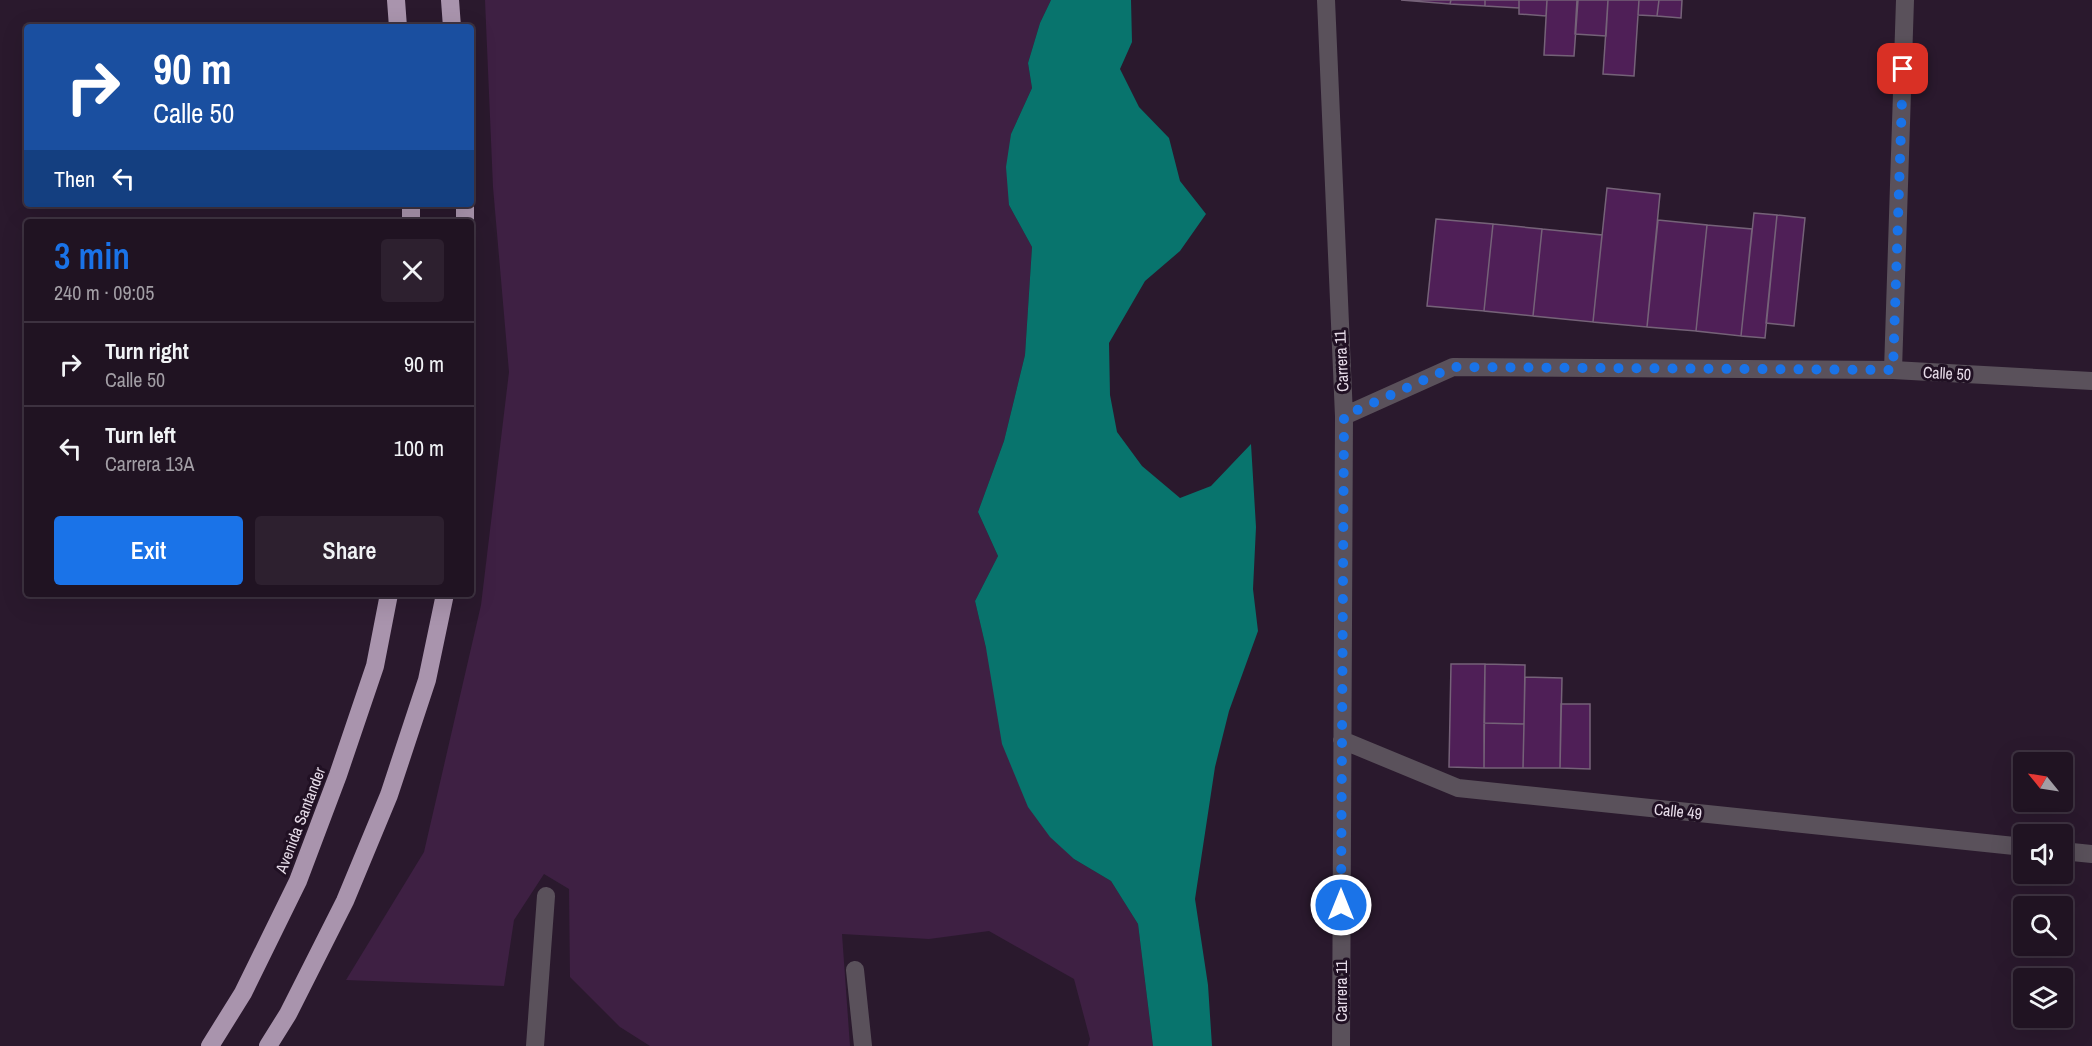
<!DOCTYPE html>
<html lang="en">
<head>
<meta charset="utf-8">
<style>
  :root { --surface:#201322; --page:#2d202f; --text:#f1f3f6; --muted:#a29ea5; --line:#3d3240; --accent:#1a73e8 }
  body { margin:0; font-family:"Archivo Narrow",sans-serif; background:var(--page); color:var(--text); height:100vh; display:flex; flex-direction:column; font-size:22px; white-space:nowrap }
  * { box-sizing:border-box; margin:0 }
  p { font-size:20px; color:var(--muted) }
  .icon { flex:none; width:33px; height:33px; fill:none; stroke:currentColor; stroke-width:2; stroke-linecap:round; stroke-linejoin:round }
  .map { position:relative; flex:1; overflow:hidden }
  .side { position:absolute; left:24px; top:219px; width:450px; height:378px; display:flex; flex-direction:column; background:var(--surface); border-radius:6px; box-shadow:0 6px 24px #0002,0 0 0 2px var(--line) }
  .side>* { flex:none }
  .top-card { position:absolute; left:24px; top:24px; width:450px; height:183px; border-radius:6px; box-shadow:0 6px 24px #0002,0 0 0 2px var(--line); background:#1a4fa0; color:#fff; overflow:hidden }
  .needle { width:39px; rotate:300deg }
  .fabs { position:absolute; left:2013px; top:752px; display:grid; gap:12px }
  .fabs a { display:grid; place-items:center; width:60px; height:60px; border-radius:6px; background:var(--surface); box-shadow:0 6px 24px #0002,0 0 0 2px var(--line); font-size:30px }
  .pin { position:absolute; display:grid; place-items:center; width:51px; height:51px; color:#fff; margin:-26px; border-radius:12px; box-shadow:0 3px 9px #0006 }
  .me { position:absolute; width:66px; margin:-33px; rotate:0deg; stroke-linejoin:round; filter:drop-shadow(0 0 4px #0008) }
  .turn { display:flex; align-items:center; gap:21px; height:126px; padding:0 30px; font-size:27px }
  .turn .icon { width:78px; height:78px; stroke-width:2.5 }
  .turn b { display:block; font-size:42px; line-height:51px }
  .then { display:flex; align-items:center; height:57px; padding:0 30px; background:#0003; gap:12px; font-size:22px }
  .round { display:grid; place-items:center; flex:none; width:63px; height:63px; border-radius:6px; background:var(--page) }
  .overview { display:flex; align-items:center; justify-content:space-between; height:102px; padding:0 30px }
  h1 { font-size:36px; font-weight:600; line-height:45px; color:var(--accent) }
  .action { display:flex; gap:12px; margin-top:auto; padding:12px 30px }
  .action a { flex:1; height:69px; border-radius:6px; background:var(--accent); color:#fff; font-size:24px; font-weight:600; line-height:69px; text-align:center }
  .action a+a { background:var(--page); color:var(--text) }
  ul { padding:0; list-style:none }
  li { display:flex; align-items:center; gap:18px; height:84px; padding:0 30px; border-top:2px solid var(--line) }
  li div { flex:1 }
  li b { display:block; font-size:22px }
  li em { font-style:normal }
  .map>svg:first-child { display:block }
  .green { fill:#3e2043 }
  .water { fill:#08746d }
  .building { fill:#4f1f57; stroke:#756278; stroke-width:1.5 }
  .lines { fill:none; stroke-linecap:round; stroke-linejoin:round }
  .minor { stroke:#5a515b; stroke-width:18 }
  .highway { stroke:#a994ad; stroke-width:18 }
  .route { stroke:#1a73e8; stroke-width:10; stroke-dasharray:0 18 }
  .labels { text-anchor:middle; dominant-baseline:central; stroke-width:6; stroke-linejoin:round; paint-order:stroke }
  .street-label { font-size:16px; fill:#e6dbe8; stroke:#201023 }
</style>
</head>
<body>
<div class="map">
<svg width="2092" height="1046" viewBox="0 0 2092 1046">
  <rect width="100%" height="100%" fill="#2a192d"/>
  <!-- green -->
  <path class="green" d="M485 0H1051L1040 23 1028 63 1032 88 1011 134 1009 205 1032 247 1025 355 1004 441 978 512 998 556 975 601 986 648 1074 859 1111 881 1138 924 1153 1046H1088L1090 1039 1074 979 989 931 929 939 842 934 850 1046H650L620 1027 570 977 569 889 544 874 514 920 504 986 346 980 424 852 481 605 509 372 493 187Z"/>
  <!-- water -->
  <path class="water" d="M1051 0H1131L1132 42 1120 69 1139 107 1169 138 1180 181 1206 214 1180 251 1145 281 1109 343 1110 395 1117 432 1142 466 1180 498 1211 486 1251 444 1256 527 1253 589 1258 631 1229 711 1215 767 1195 899 1208 985 1212 1046H1153L1138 924 1111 881 1074 859 1050 837 1028 807 1002 744 986 648 975 601 998 556 978 512 1004 441 1025 355 1032 247 1009 205 1006 167 1011 134 1032 88 1028 63 1040 23Z"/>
  <!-- building -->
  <path class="building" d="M1401 0H1451L1450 4Z
    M1451 0H1485V6L1450 4Z
    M1485 0H1519V8L1485 6Z
    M1519 0H1547L1546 16 1519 14Z
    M1547 0H1578L1574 56 1544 55Z
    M1577 0H1608L1606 36 1575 34Z
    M1608 0H1639L1634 76 1603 74Z
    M1639 0H1659L1657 16 1638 15Z
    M1659 0H1682L1681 18 1657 16Z
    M1607 188 1660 194 1647 327 1593 322Z
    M1754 213 1777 215 1765 338 1741 336Z
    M1777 215 1805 218 1794 326 1766 323Z
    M1436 219 1493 224 1484 311 1427 306Z
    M1658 220 1707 225 1696 331 1647 327Z
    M1493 224 1542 229 1533 316 1484 311Z
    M1707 225 1752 229 1741 336 1696 331Z
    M1542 229 1602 235 1593 322 1533 316Z
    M1451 664H1485L1484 768 1449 767Z
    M1485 664 1525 665 1524 724 1484 723Z
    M1525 677 1562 678 1560 768H1523Z
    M1561 704H1590V769L1560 768Z
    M1484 723 1524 724 1523 768H1484Z"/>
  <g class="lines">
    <!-- minor -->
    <path class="minor" d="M1326 0 1344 416 1341 1046
      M1893 370 1905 0
      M1344 416 1453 367 1893 370 2092 381
      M1342 740 1458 788 2024 847
      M2062 851 2092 854
      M855 970 863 1046
      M535 1046 546 896"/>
    <!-- highway -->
    <path class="highway" d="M396 0 398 27
      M450 0 452 27
      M411 204V222
      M465 204V222
      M210 1046 243 993 298 881 338 775 375 666 389 594
      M268 1046 288 1014 345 901 389 795 427 680 445 594"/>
  </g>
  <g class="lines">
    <!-- route -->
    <path class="route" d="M1341 905 1344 416 1453 367 1893 370 1903 69"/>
  </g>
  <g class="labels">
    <!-- street labels -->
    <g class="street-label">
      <text transform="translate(1341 361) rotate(-93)">Carrera 11</text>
      <text transform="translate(1947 373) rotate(3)">Calle 50</text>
      <text transform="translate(1678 811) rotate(6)">Calle 49</text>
      <text transform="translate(300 820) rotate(-69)">Avenida Santander</text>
      <text transform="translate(1341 991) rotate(-90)">Carrera 11</text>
    </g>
  </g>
</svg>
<div class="fabs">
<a><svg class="needle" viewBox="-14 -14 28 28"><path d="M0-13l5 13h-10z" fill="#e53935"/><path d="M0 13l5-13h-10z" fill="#a29ea5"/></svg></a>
<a><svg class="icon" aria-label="sound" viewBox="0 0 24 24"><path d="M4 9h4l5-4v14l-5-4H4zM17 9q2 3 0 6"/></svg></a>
<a><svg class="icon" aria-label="search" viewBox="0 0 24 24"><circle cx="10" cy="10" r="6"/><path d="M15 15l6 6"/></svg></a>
<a><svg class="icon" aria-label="layers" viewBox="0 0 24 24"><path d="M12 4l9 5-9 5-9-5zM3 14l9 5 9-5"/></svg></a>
</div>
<div class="pin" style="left:1903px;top:69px;background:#d93025"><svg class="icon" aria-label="arrive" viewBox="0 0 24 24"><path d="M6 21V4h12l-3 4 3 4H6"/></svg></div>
<svg class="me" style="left:1341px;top:905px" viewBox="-20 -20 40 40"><circle r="17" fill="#1a73e8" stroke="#fff" stroke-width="3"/><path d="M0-11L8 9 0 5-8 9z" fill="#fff"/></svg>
<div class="top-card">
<div class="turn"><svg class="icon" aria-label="right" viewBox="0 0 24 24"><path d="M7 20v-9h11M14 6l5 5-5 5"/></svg><div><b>90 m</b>Calle 50</div></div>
<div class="then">Then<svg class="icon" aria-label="left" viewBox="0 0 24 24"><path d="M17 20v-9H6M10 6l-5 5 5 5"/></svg></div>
</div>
<section class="side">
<div class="overview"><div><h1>3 min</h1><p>240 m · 09:05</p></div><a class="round"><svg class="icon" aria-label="close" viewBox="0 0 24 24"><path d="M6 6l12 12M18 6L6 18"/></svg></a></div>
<ul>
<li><svg class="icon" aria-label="right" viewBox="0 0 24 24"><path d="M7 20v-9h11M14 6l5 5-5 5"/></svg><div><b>Turn right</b><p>Calle 50</p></div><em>90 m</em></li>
<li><svg class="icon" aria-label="left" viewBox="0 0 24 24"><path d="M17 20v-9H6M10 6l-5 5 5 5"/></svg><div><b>Turn left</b><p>Carrera 13A</p></div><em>100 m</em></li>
</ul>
<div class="action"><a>Exit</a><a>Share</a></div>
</section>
</div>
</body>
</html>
